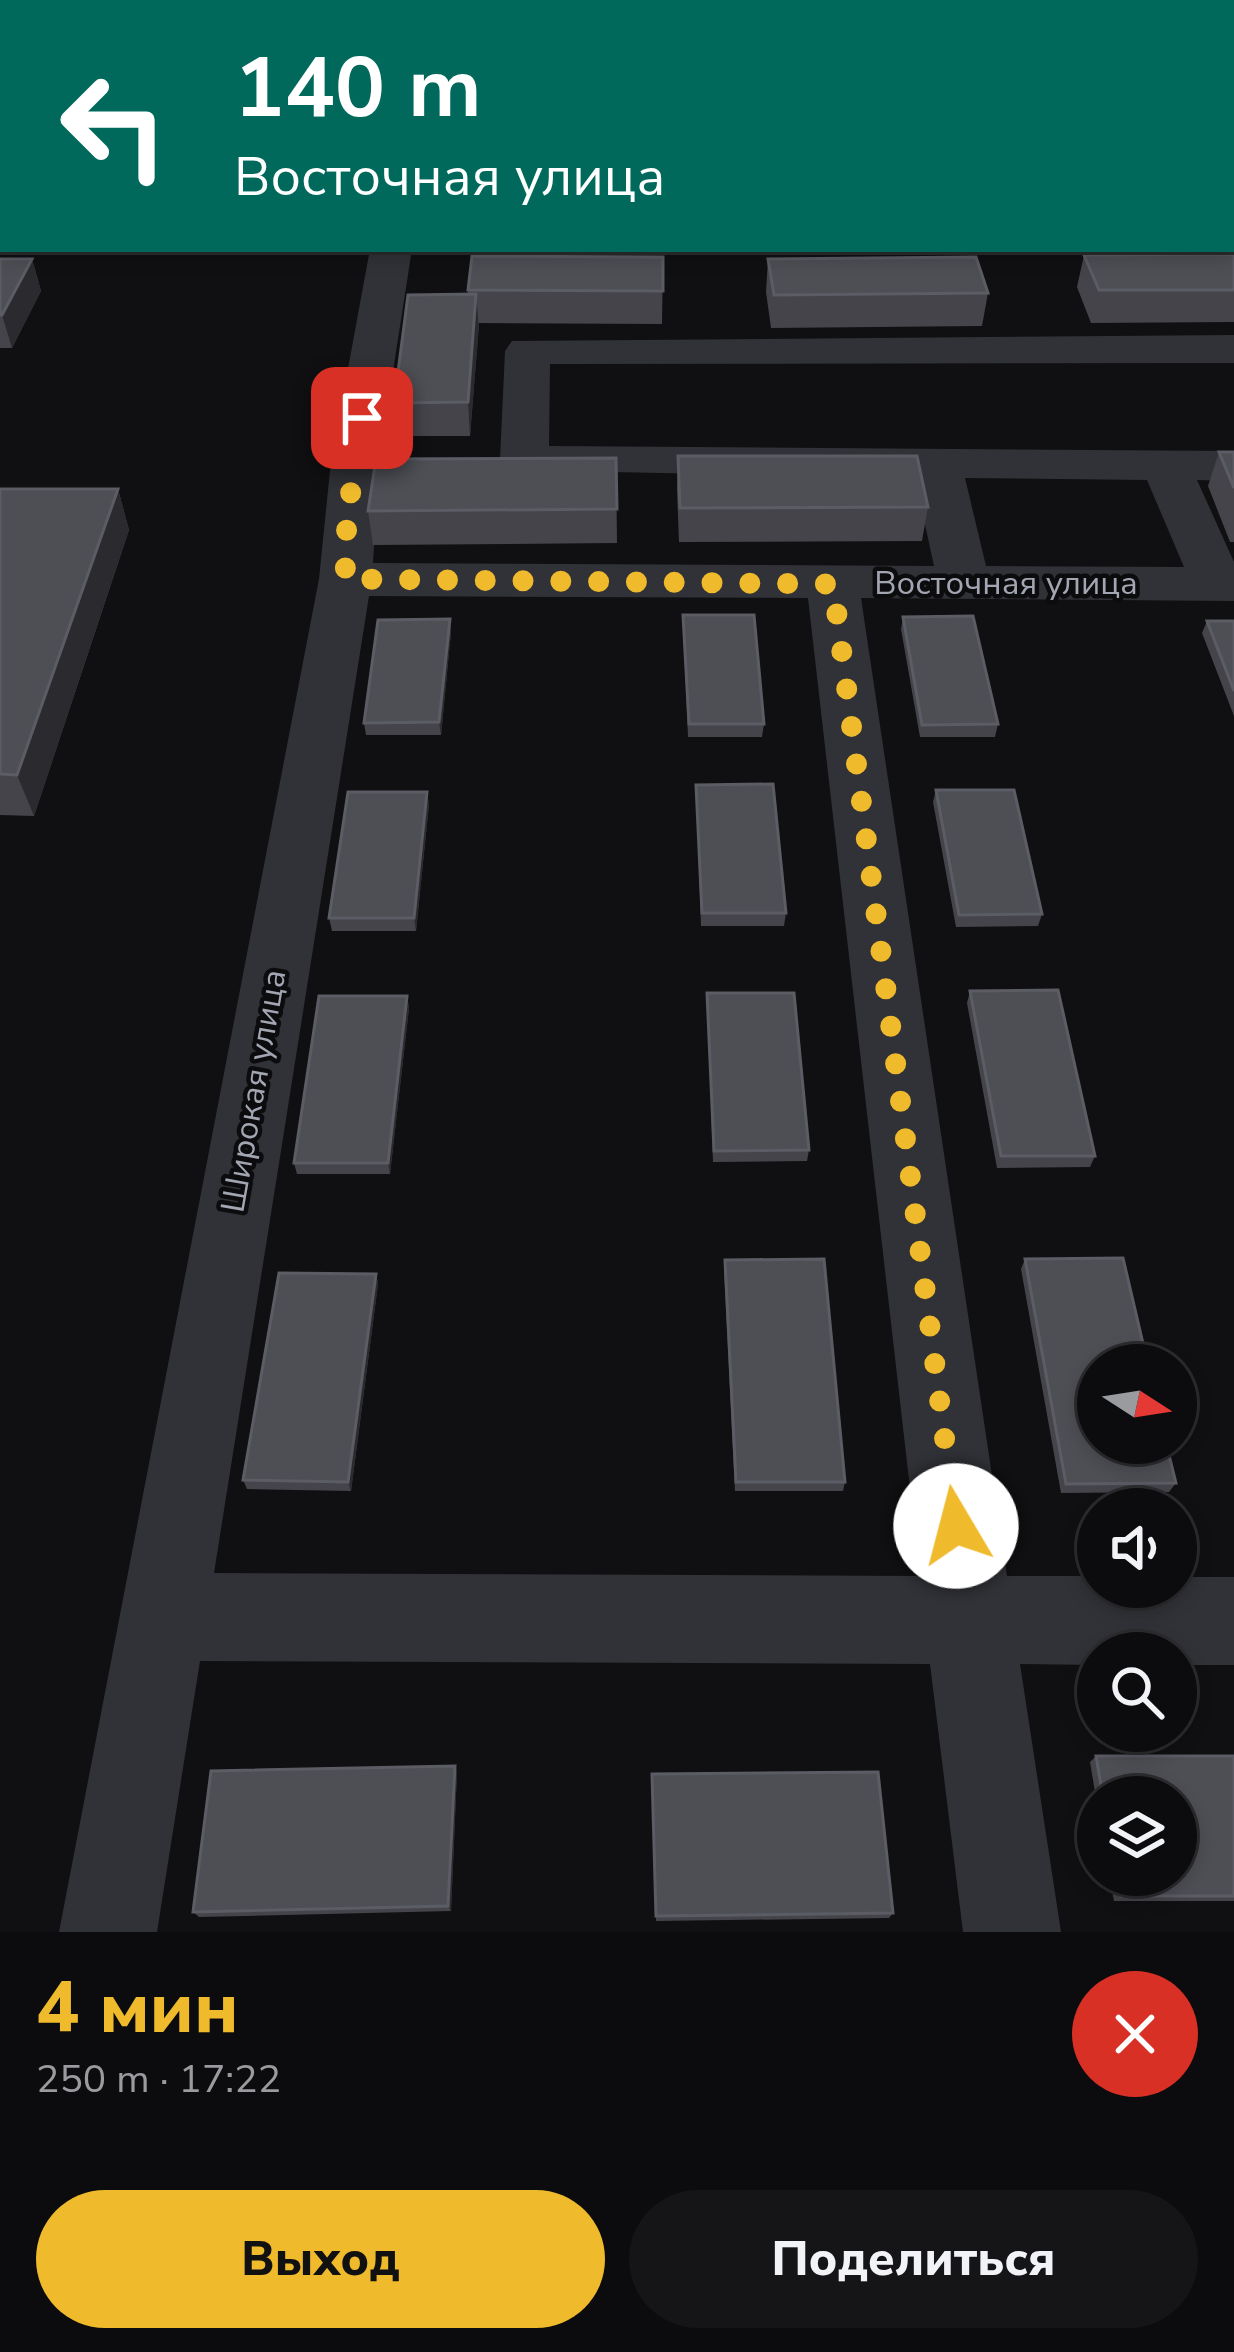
<!DOCTYPE html>
<html lang="ru">
<head>
<meta charset="utf-8">
<style>
  :root { --surface:#0c0c0e; --page:#151517; --text:#f1f3f6; --muted:#9a9b9e; --line:#2c2c2e; --accent:#efba2b }
  body { margin:0; font-family:"Nunito Sans",sans-serif; background:var(--page); color:var(--text); height:100vh; display:flex; flex-direction:column; font-size:45px; white-space:nowrap }
  * { box-sizing:border-box; margin:0 }
  p { font-size:39px; color:var(--muted) }
  .icon { flex:none; width:66px; height:66px; fill:none; stroke:currentColor; stroke-width:2; stroke-linecap:round; stroke-linejoin:round }
  .map { position:relative; height:1932px; overflow:hidden }
  .details { display:flex; flex-direction:column; background:var(--surface); flex:1 }
  .details>* { flex:none }
  .top-card { position:absolute; left:0px; top:0px; width:1236px; height:252px; box-shadow:0 6px 18px #0003,0 0 0 3px var(--line); background:#00695c; color:#fff; overflow:hidden }
  .needle { width:78px; rotate:102deg }
  .tools { position:absolute; left:1077px; top:1344px; display:grid; gap:24px }
  .tools a { display:grid; place-items:center; width:120px; height:120px; border-radius:50%; background:var(--surface); box-shadow:0 6px 18px #0003,0 0 0 3px var(--line); font-size:60px }
  .pin { position:absolute; display:grid; place-items:center; width:102px; height:102px; color:#fff; margin:-51px; border-radius:24px; box-shadow:0 6px 18px #0006 }
  .me { position:absolute; width:132px; margin:-66px; rotate:352deg; stroke-linejoin:round; filter:drop-shadow(0 0 9px #0008) }
  .turn { display:flex; align-items:center; gap:42px; height:252px; padding:0 36px; font-size:54px }
  .turn .icon { width:156px; height:156px; stroke-width:2.5 }
  .turn b { display:block; font-size:84px; line-height:102px }
  .round { display:grid; place-items:center; flex:none; width:126px; height:126px; border-radius:63px; background:var(--page) }
  .overview { display:flex; align-items:center; justify-content:space-between; height:204px; padding:0 36px }
  h1 { font-size:72px; font-weight:800; line-height:90px; color:var(--accent) }
  .action { display:flex; gap:24px; margin-top:auto; padding:24px 36px }
  .action a { flex:1; height:138px; border-radius:72px; background:var(--accent); color:#111; font-size:48px; font-weight:800; line-height:138px; text-align:center }
  .action a+a { background:var(--page); color:var(--text) }
  .map>svg:first-child { display:block }
  .green { fill:#1d241e }
  .lines { fill:none; stroke-linecap:round; stroke-linejoin:round }
  .minor { fill:#313237; fill-rule:evenodd }
  .major { fill:#4d4f56; fill-rule:evenodd }
  .wall { fill:#44444a }
  .shaded-wall { fill:#2b2b2f }
  .building { fill:#4e4f55; stroke:#5b5c64; stroke-width:3 }
  .route { stroke:#efba2b; stroke-width:21; stroke-dasharray:0 37.8 }
  .labels { text-anchor:middle; dominant-baseline:central; stroke-width:9; stroke-linejoin:round; paint-order:stroke }
  .street-label { font-size:33px; fill:#a2a6b2; stroke:#0c0b0d }
</style>
</head>
<body>
<div class="map">
<svg width="1234" height="1932" viewBox="0 0 1234 1932">
  <rect width="100%" height="100%" fill="#101012"/>
  <!-- green -->
  <path class="green" d="M0 0H390L3 3 0 108Z"/>
  <g class="lines">
    <!-- minor -->
    <path class="minor" d="M419 0H453L418 3Z
      M839 0H873V3H839Z
      M1186 0H1220V3H1186Z
      M1233 56 1234 57V80L1233 79Z
      M370 249H412L379 461 373 563 934 566 915 478 507 470 500 460 505 351 512 341 1234 335V363L550 364 549 446 1234 451V481L1197 480 1234 562V601L861 598 1007 1576H1098V1587H1176V1577H1234V1665H1176V1653H1098V1665L1020 1664 1061 1932H963L930 1664 200 1661 157 1932H59L319 579 331 461ZM965 478 1147 480 1184 567 986 566ZM369 596 808 598 920 1576 214 1573Z"/>
    <!-- major -->
    <path class="major" d="M1233 200H1234V224H1233Z
      M0 203H3V227H0Z"/>
  </g>
  <!-- wall -->
  <path class="wall" d="M456 0H615V3H456Z
    M673 0H837V3H673Z
    M878 0H981V3H879Z
    M1012 0H1177L1176 3H1014Z
    M1234 254V322L1091 323 1077 287 1084 255Z
    M663 257 662 324 479 323 470 436H398L394 403 468 294V290Z
    M0 259H32L41 291 12 348H0Z
    M768 259 988 293 982 326 771 328 766 292Z
    M1219 452H1234V542H1230L1208 486Z
    M678 456 928 507 922 541 679 542 677 490Z
    M616 458 617 543 373 545 368 511Z
    M0 489H118L129 530 34 816 0 815Z
    M683 615 764 724 762 737H688Z
    M903 617 998 724 995 737H920L901 629Z
    M1207 621H1234V716L1202 633Z
    M451 632 441 735H366L364 723Z
    M696 785 786 913 784 926H701Z
    M936 790 1042 914 1038 926 956 927 933 802Z
    M429 804 416 931H332L329 918Z
    M970 991 1095 1156 1090 1167 997 1168 967 1003Z
    M707 993 809 1150 807 1161 713 1162Z
    M407 996 409 1008 390 1174H297L294 1163Z
    M1025 1259 1176 1483 1169 1492 1061 1493 1021 1269Z
    M725 1260 845 1482 843 1491H735L724 1270Z
    M376 1274 378 1284 351 1491 247 1489 243 1480Z
    M1096 1756H1234V1901H1114L1109 1875H1176V1797H1098V1810L1090 1762Z
    M457 1772 451 1911 199 1917 193 1912Z
    M652 1780 893 1913 889 1918 656 1921Z"/>
  <!-- shaded-wall -->
  <path class="shaded-wall" d="M32 259 41 291 12 348 2 315Z
    M476 294 479 327 470 436 468 402Z
    M118 489 129 530 34 816 17 775Z
    M450 619 451 632 441 735 439 722Z
    M427 792 429 804 416 931 414 918Z
    M407 996 409 1008 390 1174 388 1163Z
    M376 1274 378 1284 351 1491 348 1482Z
    M455 1766 457 1772 451 1911 448 1906Z"/>
  <!-- building -->
  <path class="building" d="M1234 254V290H1099L1084 255Z
    M472 256 663 257V291L468 290Z
    M976 257 988 293 774 295 768 259Z
    M0 259H32L2 315H0Z
    M476 294 468 402 394 403 408 295Z
    M1219 452H1234V488Z
    M678 456H917L928 507 680 508Z
    M616 458 617 509 368 511 376 459Z
    M0 489H118L17 775 0 774Z
    M683 615H754L764 724H689Z
    M973 616 998 724 922 725 903 617Z
    M450 619 439 722 364 723 378 620Z
    M1207 621H1234V691Z
    M773 784 786 913H702L696 785Z
    M936 790H1014L1042 914 959 915Z
    M348 792H427L414 918H329Z
    M1058 990 1095 1156H1001L970 991Z
    M707 993H794L809 1150 714 1151Z
    M319 996H407L388 1163H294Z
    M1123 1258 1148 1365H1098V1443H1166L1176 1483 1066 1484 1025 1259Z
    M824 1259 845 1482H736L725 1260Z
    M279 1273 376 1274 348 1482 243 1480Z
    M1096 1756H1234V1896H1121L1117 1875H1176V1797H1103Z
    M455 1766 448 1906 193 1912 211 1771Z
    M878 1772 893 1913 656 1916 652 1774Z"/>
  <g class="lines">
    <!-- route -->
    <path class="route" d="M362 418 347 517 345 579 833 584 956 1526"/>
  </g>
  <g class="labels">
    <!-- street labels -->
    <g class="street-label">
      <text x="1006" y="583">Восточная улица</text>
      <text transform="translate(254 1091) rotate(-80)">Широкая улица</text>
    </g>
  </g>
</svg>
<div class="tools">
<a><svg class="needle" viewBox="-14 -14 28 28"><path d="M0-13l5 13h-10z" fill="#e53935"/><path d="M0 13l5-13h-10z" fill="#9a9b9e"/></svg></a>
<a><svg class="icon" aria-label="sound" viewBox="0 0 24 24"><path d="M4 9h4l5-4v14l-5-4H4zM17 9q2 3 0 6"/></svg></a>
<a><svg class="icon" aria-label="search" viewBox="0 0 24 24"><circle cx="10" cy="10" r="6"/><path d="M15 15l6 6"/></svg></a>
<a><svg class="icon" aria-label="layers" viewBox="0 0 24 24"><path d="M12 4l9 5-9 5-9-5zM3 14l9 5 9-5"/></svg></a>
</div>
<div class="pin" style="left:362px;top:418px;background:#d93025"><svg class="icon" aria-label="arrive" viewBox="0 0 24 24"><path d="M6 21V4h12l-3 4 3 4H6"/></svg></div>
<svg class="me" style="left:956px;top:1526px" viewBox="-20 -20 40 40"><circle r="19" fill="#fff"/><path d="M0-13L10 11 0 6-10 11z" fill="#efba2b"/></svg>
<div class="top-card">
<div class="turn"><svg class="icon" aria-label="left" viewBox="0 0 24 24"><path d="M17 20v-9H6M10 6l-5 5 5 5"/></svg><div><b>140 m</b>Восточная улица</div></div>
</div>
</div>
<section class="details">
<div class="overview"><div><h1>4 мин</h1><p>250 m · 17:22</p></div><a class="round" style="background:#d93025;color:#fff"><svg class="icon" aria-label="close" viewBox="0 0 24 24"><path d="M6 6l12 12M18 6L6 18"/></svg></a></div>
<div class="action"><a>Выход</a><a>Поделиться</a></div>
</section>
</body>
</html>
